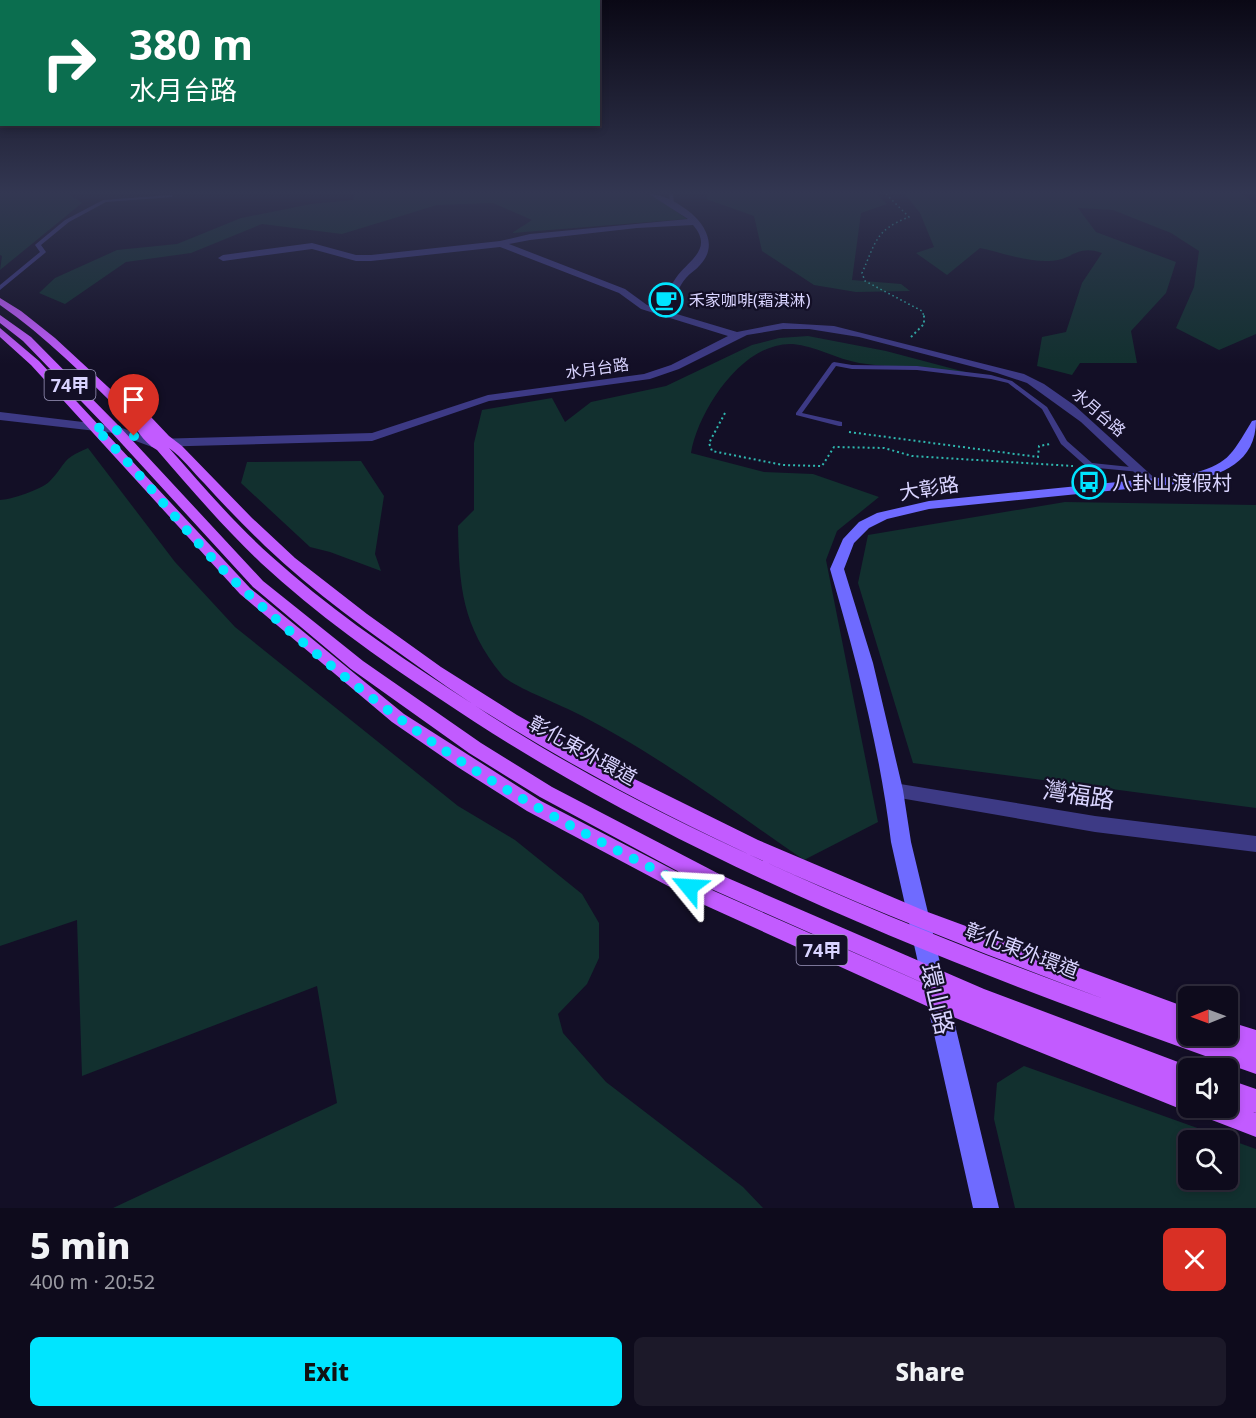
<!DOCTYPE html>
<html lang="en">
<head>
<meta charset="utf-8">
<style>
  :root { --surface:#0e0b1c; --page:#1c1929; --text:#f1f3f6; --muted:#9b9ba3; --line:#2e2b3b; --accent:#00e5ff }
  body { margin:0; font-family:"Noto Sans","Noto Sans TC",sans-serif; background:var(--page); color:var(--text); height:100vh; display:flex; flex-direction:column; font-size:22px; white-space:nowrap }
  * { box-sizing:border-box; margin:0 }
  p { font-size:20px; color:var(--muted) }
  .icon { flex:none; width:33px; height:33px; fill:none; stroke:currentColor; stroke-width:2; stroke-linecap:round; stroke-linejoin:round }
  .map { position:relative; height:1208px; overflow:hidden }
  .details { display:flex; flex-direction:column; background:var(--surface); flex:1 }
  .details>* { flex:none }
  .top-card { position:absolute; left:0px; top:0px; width:600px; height:126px; box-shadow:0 3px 9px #0003,0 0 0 2px var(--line); background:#0b6e4f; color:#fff; overflow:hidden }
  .needle { width:39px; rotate:269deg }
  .fabs { position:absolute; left:1178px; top:986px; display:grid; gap:12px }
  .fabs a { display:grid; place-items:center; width:60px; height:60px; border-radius:9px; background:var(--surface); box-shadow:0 3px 9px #0003,0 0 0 2px var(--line); font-size:30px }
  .pin { position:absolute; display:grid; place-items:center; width:51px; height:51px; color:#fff; margin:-62px -26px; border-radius:50% 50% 50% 0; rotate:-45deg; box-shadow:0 0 6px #0007 }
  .pin .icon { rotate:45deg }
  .me { position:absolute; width:66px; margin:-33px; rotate:297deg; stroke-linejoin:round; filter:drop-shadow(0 0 4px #0008) }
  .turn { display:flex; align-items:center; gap:21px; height:126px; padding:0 30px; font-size:27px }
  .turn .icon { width:78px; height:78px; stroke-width:2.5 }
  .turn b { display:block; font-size:42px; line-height:51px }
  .round { display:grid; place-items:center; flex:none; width:63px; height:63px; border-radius:9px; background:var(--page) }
  .head { display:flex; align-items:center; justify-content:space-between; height:102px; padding:0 30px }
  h1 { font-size:36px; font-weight:800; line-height:45px }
  .action { display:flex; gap:12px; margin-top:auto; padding:12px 30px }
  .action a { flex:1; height:69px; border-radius:9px; background:var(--accent); color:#111; font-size:24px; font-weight:800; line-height:69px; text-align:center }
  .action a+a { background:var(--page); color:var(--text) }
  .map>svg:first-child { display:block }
  .green { fill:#12302f; fill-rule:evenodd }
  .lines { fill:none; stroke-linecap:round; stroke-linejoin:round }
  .path-far1 { stroke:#2fb8b0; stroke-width:1.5; stroke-dasharray:1.5 3; stroke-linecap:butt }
  .path { stroke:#2fb8b0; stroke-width:2; stroke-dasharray:2 3; stroke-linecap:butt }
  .lane { fill:#3d3a85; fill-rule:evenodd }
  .street { fill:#3d3a85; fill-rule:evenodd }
  .secondary { fill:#6f6bff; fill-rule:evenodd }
  .primary { fill:#c25bff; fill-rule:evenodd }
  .route { stroke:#00e5ff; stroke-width:10; stroke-dasharray:0 18 }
  .labels { text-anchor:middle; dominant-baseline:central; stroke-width:4.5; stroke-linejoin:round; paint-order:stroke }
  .far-poi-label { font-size:16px; fill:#d9d4ff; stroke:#130f26; text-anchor:start }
  .far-street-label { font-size:16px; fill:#d9d4ff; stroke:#130f26 }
  .shield { fill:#130f26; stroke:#9e99be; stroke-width:1.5 }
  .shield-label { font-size:18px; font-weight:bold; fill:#d9d4ff }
  .poi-label { font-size:20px; fill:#d9d4ff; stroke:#130f26; text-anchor:start }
  .street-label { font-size:20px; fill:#d9d4ff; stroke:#130f26 }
  .near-street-label { font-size:24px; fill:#d9d4ff; stroke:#130f26 }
</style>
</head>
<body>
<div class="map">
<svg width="1256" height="1208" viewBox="0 0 1256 1208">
  <rect width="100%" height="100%" fill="#130f26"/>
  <!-- green -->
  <path class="green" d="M0 194H69L82 203 0 270 2 256 0 255Z
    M355 194H646L654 196 687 219 512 233 532 220 493 203 437 205 342 234 262 224 191 253 126 262 65 304 39 293 55 278 117 250 177 244 241 218 311 204 353 200Z
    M708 194H877L887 204 861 213 852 280 901 284 910 291 856 292 814 285 762 251 754 216 706 199Z
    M905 194H1242L1256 204V334L1219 350 1176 328 1194 287 1199 251 1171 233 1113 210 1078 208 1096 232 1176 262 1166 293 1131 331 1137 363H1080L1072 375 1037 366 1042 337 1066 332 1082 283 1102 253C1076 244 1072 261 1049 261 1026 262 1003 253 980 248L947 275 916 253 934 247 920 213Z
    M808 336 886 351 969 373C933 369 895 368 859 363 837 359 815 346 793 344 743 341 698 411 691 453L764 472 813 474 879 497 837 531 826 560 878 822 804 860C728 808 654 751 570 710 556 703 510 685 502 675 462 626 459 586 458 526L474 510V443L482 410 552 398 565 422 591 402 666 386 752 345 779 338Z
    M88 448 175 562 235 627 458 806 515 840 582 894 599 923V958L587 984 558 1014 563 1033 606 1082 743 1187 763 1208H113L337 1103 317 986 82 1076 77 920 0 946V500C10 500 42 489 49 482 68 463 59 460 88 448Z
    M361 461 384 496 375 554 381 571 330 552 310 547 241 483 247 462Z
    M1065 502 1256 505V808L913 763 858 583 868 535Z
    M1024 1066 1256 1149V1208H1015L994 1119 997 1083ZM1188 1140H1227V1179H1188Z"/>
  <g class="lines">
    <!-- path-far1 -->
    <path class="path-far1" d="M886 194 909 217C875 230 876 242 862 273L865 281 922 311 924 316"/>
    <!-- path -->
    <path class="path" d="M911 337 924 324V314
      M725 413 709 443 712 451 783 465 822 466 834 447 884 448 912 456 1073 466
      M849 432 1038 457 1039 446 1050 444"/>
    <!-- lane -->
    <path class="lane" d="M669 194H673L674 203 670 202Z
      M170 195H172V197L106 202 69 222 41 245 46 252 45 253 0 290V285L40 252 35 245 36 244 65 220 103 200Z
      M834 362 852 365 917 366 991 375 1012 381 1047 407 1067 441 1092 463 1140 468 1144 470 1140 472 1087 467 1061 444 1042 409 1008 383 991 379 917 370 852 369 836 366 802 413 842 422V426H839L796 415V413L832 363Z"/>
    <!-- street -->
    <path class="street" d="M649 194C665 194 679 204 691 213 707 227 717 247 700 265 696 270 690 273 686 278 678 287 674 301 670 312L737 332 783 323 834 326 1024 374 1044 384 1074 405 1160 483 1159 486H1149L1081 422 1027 383 997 373 859 337 809 329H783L747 335 679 369 650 379 489 401 372 441 152 447 114 433 0 420V412L116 426 153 439 372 433 488 395 644 374 671 365 728 336 641 309 619 293 500 247 371 261H356L312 249 223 261 218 258 223 255 312 243 356 255H371L500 241 530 234 688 219ZM693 225C713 248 691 259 678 275 670 285 666 298 661 309L647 305 625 289 509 244 530 240 637 228Z
      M894 783 1095 816 1256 836V852L1095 832 894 797 888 795 885 790 888 785Z"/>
    <!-- secondary -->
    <path class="secondary" d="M1256 420C1256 463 1222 474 1187 483L929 509 887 519 869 528 854 543 844 569 873 663 903 790 911 842 999 1208H973L891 842C880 749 856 659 830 569L843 539 859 522 877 513 929 501 1187 475C1229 464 1230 457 1252 421Z"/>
    <!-- primary -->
    <path class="primary" d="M0 298 21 311 55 338 133 410 123 400 129 397 133 398 169 436 182 446 252 518 295 558 367 614 441 667 517 715 596 760 758 840 925 911 1188 1008V1035H1207L1219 1039 1217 1035H1227V1021L1256 1030V1074C973 974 690 868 440 699 378 658 316 614 261 563 224 528 190 488 157 450 142 442 137 427 125 416 86 377 46 337 0 305ZM169 448C182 457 193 472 204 483 224 505 244 526 265 546 314 593 371 633 426 672 627 816 874 912 1104 999 876 916 651 822 448 688 387 648 325 605 271 556 234 523 202 485 169 448Z
      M0 315 31 337 120 427 263 581 363 661 481 743 552 787 723 876 984 989 1194 1068H1188V1107H1227V1079L1256 1089V1113L1243 1108 1256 1113V1137L1199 1115 1196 1109 1188 1112 931 1008 700 903 527 811 456 766 392 722 240 594 31 365 0 337V328L39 361 250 588 404 714 541 801 714 891 948 994 709 888 540 797 469 753 351 669 253 587 112 433 23 341 0 323Z"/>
  </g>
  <!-- sky -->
  <linearGradient id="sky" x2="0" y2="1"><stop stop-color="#0a0815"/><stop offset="0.53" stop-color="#333752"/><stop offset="1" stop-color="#333752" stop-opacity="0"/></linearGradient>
  <rect width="1256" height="364" fill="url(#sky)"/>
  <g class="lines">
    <!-- route -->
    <path class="route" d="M134 436 116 430 94 427C147 479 190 540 245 591 312 653 386 712 462 762 535 809 612 848 689 887"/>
  </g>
  <!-- icons -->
  <defs>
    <symbol id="cafe-ring" viewBox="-11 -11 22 22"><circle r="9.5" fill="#130f26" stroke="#00e5ff" stroke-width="1.5"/><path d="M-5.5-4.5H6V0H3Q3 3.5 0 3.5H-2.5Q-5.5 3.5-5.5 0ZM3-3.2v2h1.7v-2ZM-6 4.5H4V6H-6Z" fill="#00e5ff"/></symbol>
    <symbol id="bus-ring" viewBox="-11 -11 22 22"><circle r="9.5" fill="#130f26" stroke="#00e5ff" stroke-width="1.5"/><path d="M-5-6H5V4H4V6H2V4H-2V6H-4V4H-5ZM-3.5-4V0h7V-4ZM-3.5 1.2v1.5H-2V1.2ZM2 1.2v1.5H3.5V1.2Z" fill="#00e5ff"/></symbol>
  </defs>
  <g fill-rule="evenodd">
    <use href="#cafe-ring" x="647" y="281" width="38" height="38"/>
    <use href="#bus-ring" x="1070" y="463" width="38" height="38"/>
  </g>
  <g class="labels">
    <!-- far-poi labels -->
    <g class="far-poi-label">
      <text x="689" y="300">禾家咖啡(霜淇淋)</text>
    </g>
    <!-- far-street labels -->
    <g class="far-street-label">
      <text transform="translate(597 368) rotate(-8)">水月台路</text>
      <text transform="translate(1099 412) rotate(41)">水月台路</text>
    </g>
    <!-- shield labels -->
    <g class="shield">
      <rect x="44.5" y="370" width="51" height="30" rx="4.5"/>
      <rect x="796.5" y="935" width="51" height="30" rx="4.5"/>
    </g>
    <g class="shield-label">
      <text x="70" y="385">74甲</text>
      <text x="822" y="950">74甲</text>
    </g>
    <!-- poi labels -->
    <g class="poi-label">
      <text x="1112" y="482">八卦山渡假村</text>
    </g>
    <!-- street labels -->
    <g class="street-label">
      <text transform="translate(929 488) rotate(-9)">大彰路</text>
      <text transform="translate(583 750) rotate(29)">彰化東外環道</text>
      <text transform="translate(1022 950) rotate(21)">彰化東外環道</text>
    </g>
    <!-- near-street labels -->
    <g class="near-street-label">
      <text transform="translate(1079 794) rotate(9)">灣福路</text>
      <text transform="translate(938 999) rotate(77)">環山路</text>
    </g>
  </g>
</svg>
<div class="fabs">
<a><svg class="needle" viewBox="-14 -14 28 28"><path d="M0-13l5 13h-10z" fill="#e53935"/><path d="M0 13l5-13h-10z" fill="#9b9ba3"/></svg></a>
<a><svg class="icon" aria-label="sound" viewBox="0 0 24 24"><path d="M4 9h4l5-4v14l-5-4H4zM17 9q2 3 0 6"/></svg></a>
<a><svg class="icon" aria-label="search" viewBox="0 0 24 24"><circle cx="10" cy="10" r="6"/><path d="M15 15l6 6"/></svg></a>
</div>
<div class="pin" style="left:134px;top:436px;background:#d93025"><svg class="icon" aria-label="arrive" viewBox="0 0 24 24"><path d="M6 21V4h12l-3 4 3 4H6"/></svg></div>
<svg class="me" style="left:689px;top:887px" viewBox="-20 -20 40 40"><path d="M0-17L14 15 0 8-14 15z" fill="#00e5ff" stroke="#fff" stroke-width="4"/></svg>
<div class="top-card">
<div class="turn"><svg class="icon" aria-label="right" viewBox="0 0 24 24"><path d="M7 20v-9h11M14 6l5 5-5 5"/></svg><div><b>380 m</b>水月台路</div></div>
</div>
</div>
<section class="details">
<div class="head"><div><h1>5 min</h1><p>400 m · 20:52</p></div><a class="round" style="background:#d93025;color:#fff"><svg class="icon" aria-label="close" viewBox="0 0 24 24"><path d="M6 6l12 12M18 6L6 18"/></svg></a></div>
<div class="action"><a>Exit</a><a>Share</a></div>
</section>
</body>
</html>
